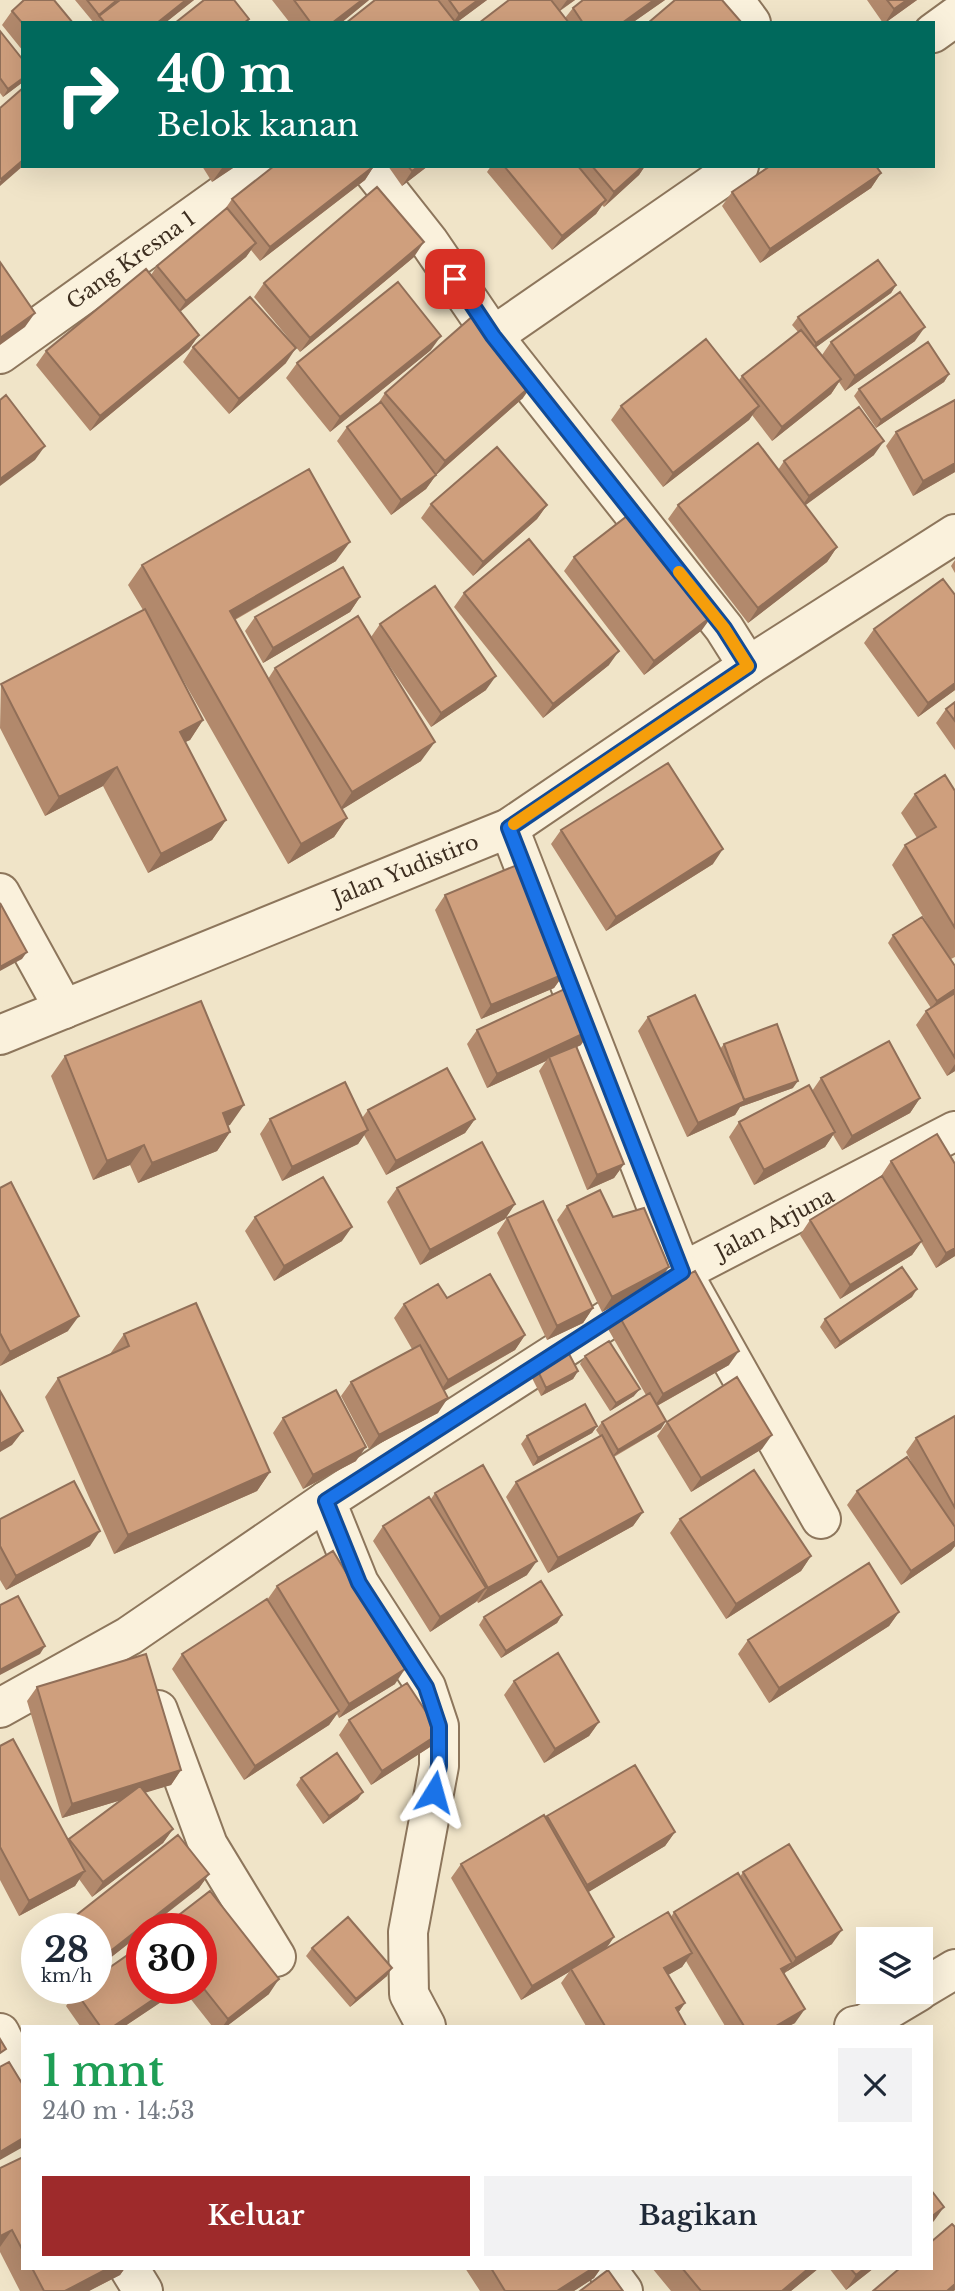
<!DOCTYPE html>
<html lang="id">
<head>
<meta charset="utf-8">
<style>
  :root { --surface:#fff; --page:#f2f2f3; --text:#1f2937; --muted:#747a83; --accent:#9e2a2b }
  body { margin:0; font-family:"Libre Baskerville",serif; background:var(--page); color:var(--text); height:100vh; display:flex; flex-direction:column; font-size:26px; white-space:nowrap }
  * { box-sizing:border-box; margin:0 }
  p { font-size:23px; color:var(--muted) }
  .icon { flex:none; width:38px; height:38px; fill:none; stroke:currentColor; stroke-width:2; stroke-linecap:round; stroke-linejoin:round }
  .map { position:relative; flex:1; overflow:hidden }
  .drawer { position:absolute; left:21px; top:2025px; width:912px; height:245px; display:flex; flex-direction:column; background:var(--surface); border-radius:0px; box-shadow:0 7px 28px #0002 }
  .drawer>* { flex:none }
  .guide { position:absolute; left:21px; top:21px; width:914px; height:147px; border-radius:0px; box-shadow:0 7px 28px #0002; background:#00695c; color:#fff; overflow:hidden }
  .tools { position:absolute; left:856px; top:1927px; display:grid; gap:14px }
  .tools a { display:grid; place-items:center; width:77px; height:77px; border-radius:0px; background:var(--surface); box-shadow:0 7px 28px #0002; font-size:35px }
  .speed { position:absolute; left:21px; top:1913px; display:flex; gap:14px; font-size:35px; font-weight:700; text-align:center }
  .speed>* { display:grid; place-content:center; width:91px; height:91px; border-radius:50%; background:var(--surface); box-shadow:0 7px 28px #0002; line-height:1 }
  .speed small { font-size:18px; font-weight:400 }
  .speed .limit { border:10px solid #d22; background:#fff; color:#111 }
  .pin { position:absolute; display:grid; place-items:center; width:60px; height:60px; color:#fff; margin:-30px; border-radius:14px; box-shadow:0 4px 10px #0006 }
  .me { position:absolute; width:77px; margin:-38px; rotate:8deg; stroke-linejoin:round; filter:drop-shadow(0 0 5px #0008) }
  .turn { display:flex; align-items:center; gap:24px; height:147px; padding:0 21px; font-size:32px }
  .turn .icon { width:91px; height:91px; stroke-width:2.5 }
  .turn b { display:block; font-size:49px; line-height:60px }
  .round { display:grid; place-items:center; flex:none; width:74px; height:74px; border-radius:0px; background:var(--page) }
  .summary { display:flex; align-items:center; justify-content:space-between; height:119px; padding:0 21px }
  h1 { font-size:42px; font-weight:600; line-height:52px; color:#1e9e55 }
  .button { display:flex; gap:14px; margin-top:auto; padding:14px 21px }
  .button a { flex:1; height:80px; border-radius:0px; background:var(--accent); color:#fff; font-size:28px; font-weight:600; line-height:80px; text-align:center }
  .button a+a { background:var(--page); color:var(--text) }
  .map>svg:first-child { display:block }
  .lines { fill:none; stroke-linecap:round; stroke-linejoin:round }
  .minor-casing { stroke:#8d765c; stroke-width:42 }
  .minor { stroke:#faf1dc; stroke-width:38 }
  .wall { fill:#b2896c }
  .shaded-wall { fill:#916f58 }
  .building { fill:#cf9f7d; stroke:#916f58; stroke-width:2 }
  .route-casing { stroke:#114b97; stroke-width:18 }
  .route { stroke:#1a73e8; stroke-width:12 }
  .slow { stroke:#f59e0b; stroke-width:12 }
  .labels { text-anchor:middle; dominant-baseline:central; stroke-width:7; stroke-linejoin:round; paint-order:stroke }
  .street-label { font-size:21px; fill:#3d2e20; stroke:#f7eed8 }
</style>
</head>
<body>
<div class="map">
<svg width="955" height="2291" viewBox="0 0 955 2291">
  <rect width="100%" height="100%" fill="#f0e4c8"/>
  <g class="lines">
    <defs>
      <g id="minor">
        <path d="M734 0 751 23"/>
        <path d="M933 33 955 17"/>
        <path d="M369 166 429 242 493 336 724 628 748 666"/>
        <path d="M493 336 739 166"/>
        <path id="s1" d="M0 354 263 166"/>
        <path id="s2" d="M509 828 682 1272 955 1131"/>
        <path d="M0 893 64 1009"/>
        <path id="s3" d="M0 1035 509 828 748 666 955 534"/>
        <path d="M326 1501 359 1583 426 1687 439 1726V1766L408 1932 409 1994 426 2026"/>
        <path d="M0 1708 129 1636 326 1501 682 1272 821 1519"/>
        <path d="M158 1710 208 1845 276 1957"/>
        <path d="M920 1990 955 1969"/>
        <path d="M854 2026 864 2024 918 1992"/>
        <path d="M0 2033 23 2081"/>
        <path d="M129 2268 143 2291"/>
        <path d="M606 2268 623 2291"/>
      </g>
    </defs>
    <!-- minor casing -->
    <use href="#minor" class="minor-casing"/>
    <!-- minor -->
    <use href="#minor" class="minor"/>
  </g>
  <!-- wall -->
  <path class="wall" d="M75 0H194L165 23H95L96 20 94 23Z
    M272 0H369L341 23H290Z
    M375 0H487L456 23Z
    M509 0H575L560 11 565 18 573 8 665 0 632 23H479Z
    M867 0H917L885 23H883Z
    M12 11 23 23V51L2 25Z
    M0 31 23 60V82L3 97 0 93Z
    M202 166H236L212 182Z
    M374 166 365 180 260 261 251 250 246 257 180 312 199 335 189 349 90 431 36 365 46 351 151 275 157 266 223 212 232 199Z
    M388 166H428L402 186Z
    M491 166H645L639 175 604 207 602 205 596 214 552 250 487 172Z
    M881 173 871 188 760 263 722 206 732 192Z
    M414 257 300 352 254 297 264 283Z
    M896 285 891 293 816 347 822 355 831 342 915 341 845 391 839 382 831 394 772 441 752 415 749 420 663 487 611 420 621 406 739 380 742 376 798 332 792 325 798 317Z
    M193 347 286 363 229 414 183 362Z
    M431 350 330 432 286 378 297 363Z
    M949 374 944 382 876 428 854 396 859 389Z
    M385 393 523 398 436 475 426 489 391 515 337 441 347 427 377 405Z
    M955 400V472L913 496 886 446 896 432Z
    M874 455 805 505 837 547 827 562 748 623 668 519 678 505 778 470 784 461Z
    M431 504 547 505 537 519 473 576 421 518Z
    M574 557 702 630 644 675 564 571Z
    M955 560V573L951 566Z
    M336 561 235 620 268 679 275 668 371 637 380 624 486 690 431 727 378 649 421 761 342 809 347 818 334 837 288 864 175 666 203 720 190 740 185 742 226 820 212 840 148 873 103 786 45 816 0 728 1 684 143 610 128 585 142 565Z
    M464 593 609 665 543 718 454 607Z
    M360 597 350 612 263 663 245 631 255 617Z
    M874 629 955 690 918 717 864 643Z
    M955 702V750L936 723 946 709Z
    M955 791V957L951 959 955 966V1071L947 1076 916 1025 926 1011 931 1008 888 943 893 935 928 925 892 865 905 845 917 838 901 813 915 794Z
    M561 830 713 864 606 931 551 844Z
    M445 895 564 974 554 988 481 1019 435 910Z
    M648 1017 720 1049 724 1044 793 1088 740 1107 735 1115 687 1137 638 1031Z
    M477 1030 581 1045 577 1047 624 1164 614 1178 587 1190 539 1071 546 1061 487 1088 467 1044Z
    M65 1056 230 1125H228L230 1132 217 1151 138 1183 130 1165 93 1180 51 1076Z
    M821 1078 920 1098 910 1113 842 1150 833 1135 825 1147 754 1185 729 1137 739 1122 812 1091Z
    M368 1110 475 1119 465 1133 386 1175 364 1135 358 1144 282 1181 260 1134 270 1119 362 1118Z
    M891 1161 955 1256 936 1268 921 1242 912 1255 840 1299 800 1235 810 1220 881 1176Z
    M0 1188 68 1331 0 1366Z
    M397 1188 515 1204 505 1219 420 1265 387 1202Z
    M567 1206 613 1217 669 1267 659 1281 602 1312 557 1220Z
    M255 1217 342 1241 274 1281 245 1231Z
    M507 1218 593 1308 583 1323 547 1340 497 1233Z
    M912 1297 835 1349 820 1327 825 1319Z
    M447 1298 525 1335 515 1350 444 1391 438 1413 369 1449 341 1396 351 1382 412 1349 394 1318 404 1304Z
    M618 1314 729 1365 657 1406 661 1429 614 1457 643 1512 633 1526 548 1573 506 1497 516 1482 600 1436 596 1430 602 1422 646 1395 608 1329Z
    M124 1334 270 1472 257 1491 114 1554 45 1397 58 1378 110 1354Z
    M585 1356 634 1396 610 1411 580 1364Z
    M537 1369 578 1371 573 1379 541 1396 531 1376Z
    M955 1416V1546L951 1551 901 1585 847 1505 857 1491 915 1469 906 1452 916 1438Z
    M283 1418 356 1461 303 1489 273 1433Z
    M667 1422 762 1449 691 1492 657 1436Z
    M597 1426 592 1433 533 1466 521 1444 527 1436Z
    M435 1493 527 1575 478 1603 477 1601 430 1632 373 1541 383 1526 431 1499Z
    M0 1519 90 1546 6 1590 0 1580Z
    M680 1519 811 1556 801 1571 726 1619 670 1533Z
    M277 1586 395 1684 339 1718 337 1714 329 1725 244 1780 172 1669 182 1654 267 1600Z
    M899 1612 889 1626 769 1703 738 1654 748 1640Z
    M562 1615 557 1623 501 1658 479 1625 484 1617Z
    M514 1681 599 1722 589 1736 544 1763 504 1695Z
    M37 1687 181 1770 171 1785 145 1792 173 1829 163 1843 92 1897 79 1879 75 1886 19 1916 0 1880V1746L68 1840 121 1800 62 1818 27 1701Z
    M349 1720 440 1733 430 1747 371 1785 339 1735Z
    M301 1778 358 1799 323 1824 296 1785Z
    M547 1816 675 1832 665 1846 588 1892 614 1937 606 1949 671 1917 674 1912 740 1877 743 1872 832 1944 786 1972 784 1974 795 2023 789 2026H725L686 1961 682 1967 668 1975 685 2003 678 2013 686 2026H586L561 1983 569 1972 521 2000 451 1878 461 1864 545 1818Z
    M209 1874 199 1888 142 1928V1933L96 1969V1928H64L69 1921Z
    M201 1928 269 1994 227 2026H212L182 1988H201Z
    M312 1948 387 1976 350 2007 306 1956Z
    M142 1988H174L167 1998 125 2026H80L66 2006 76 1992Z
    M23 2157V2268H125L120 2275 89 2291H20L0 2252V2168Z
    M465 2268H601L594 2278 574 2291H480Z
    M652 2268H819L791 2291H671Z
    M829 2268H874L846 2290Z"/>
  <!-- shaded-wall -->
  <path class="shaded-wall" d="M186 0H194L165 23H157Z
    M362 0H369L341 23H332Z
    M478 0H487L456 23H453L459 14Z
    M567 0H575L559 11Z
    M654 0H665L632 23H622Z
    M907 0H917L885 23 894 9Z
    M23 78V82L3 97 8 89Z
    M23 160V166L0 186V181L1 179Z
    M224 166H236L212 182 222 168Z
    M374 166 365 180 260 261 270 247Z
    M419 166H428L402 186 412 171Z
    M643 166H645L639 175 604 207 614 192Z
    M881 173 871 188 760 263 770 249Z
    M606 200 596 214 552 250 562 236Z
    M424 242 414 257 300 352 310 338Z
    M256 243 246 257 176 315 186 301Z
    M896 285 891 293 811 351 816 343Z
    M35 313 25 327 0 345V338Z
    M925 327 915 341 845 391 855 376Z
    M199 335 189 349 90 431 100 416Z
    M441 336 431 350 330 432 340 417Z
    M296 348 286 363 229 414 239 399Z
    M949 374 944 382 876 428 881 420Z
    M841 379 831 394 772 441 782 427Z
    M533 384 523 398 436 475 426 489 391 515 401 500 435 475 445 461Z
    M759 406 749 420 663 487 673 473Z
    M884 441 874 455 799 510 809 496Z
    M45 446 35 460 0 486V479Z
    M955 463V472L913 496 923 481Z
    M547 505 537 519 473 576 483 562Z
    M350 542 336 561 216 630 230 611Z
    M837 547 827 562 748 623 758 608Z
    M360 597 350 612 263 663 273 648Z
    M712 616 702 630 644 675 654 661Z
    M619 651 609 665 543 718 553 704Z
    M496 676 486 690 431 727 441 713Z
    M955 683V690L918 717 928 703Z
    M203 720 190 740 166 751 180 732Z
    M435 742 421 761 338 812 352 792Z
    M117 767 103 786 45 816 59 797Z
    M347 818 334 837 288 864 301 844Z
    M226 820 212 840 148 873 161 854Z
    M723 849 713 864 606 931 616 917Z
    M27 952 22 959 0 971V967Z
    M564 974 554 988 481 1019 491 1005Z
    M955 989V993L931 1008 937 1001Z
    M591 1030 581 1045 550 1059 549 1057 546 1061 487 1088 497 1074Z
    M955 1064V1071L947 1076Z
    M798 1081 793 1088 740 1107 735 1115 687 1137 698 1123 743 1100Z
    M920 1098 910 1113 842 1150 852 1136Z
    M244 1105 230 1125 210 1132 223 1113Z
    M475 1119 465 1133 386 1175 396 1161Z
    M368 1130 358 1144 282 1181 292 1167Z
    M230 1132 217 1151 138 1183 152 1163Z
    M835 1132 825 1147 754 1185 764 1170Z
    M144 1145 130 1165 93 1180 107 1161Z
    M624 1164 614 1178 587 1190 597 1175Z
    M515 1204 505 1219 420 1265 430 1250Z
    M352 1227 342 1241 274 1281 284 1266Z
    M922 1241 912 1255 840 1299 850 1285Z
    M955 1248V1256L936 1268 946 1253Z
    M669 1267 659 1281 602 1312 612 1297Z
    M917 1289 912 1297 835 1349 840 1342Z
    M593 1308 583 1323 547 1340 557 1326Z
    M79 1316 68 1331 0 1366 10 1352Z
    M525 1335 515 1350 438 1394 448 1380Z
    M739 1351 729 1365 653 1408 663 1394Z
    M578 1371 573 1379 541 1396 546 1388Z
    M640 1389 634 1396 610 1411 616 1403Z
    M448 1398 438 1413 369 1449 379 1435Z
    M666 1421 661 1429 612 1457 618 1450Z
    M597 1426 592 1433 533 1466 538 1458Z
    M23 1431 12 1445 0 1452V1444Z
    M772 1435 762 1449 691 1492 701 1478Z
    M366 1447 356 1461 303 1489 313 1475Z
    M270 1472 257 1491 114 1554 128 1535Z
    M643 1512 633 1526 548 1573 558 1558Z
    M100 1531 90 1546 6 1590 16 1576Z
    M955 1541V1546L951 1551 901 1585 911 1571Z
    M811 1556 801 1571 726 1619 736 1604Z
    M537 1561 527 1575 478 1603 488 1588Z
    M486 1588 476 1602 430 1632 440 1617Z
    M899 1612 889 1626 769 1703 779 1688Z
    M562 1615 557 1623 501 1658 506 1651Z
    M45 1646 40 1654 0 1675V1670Z
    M405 1669 395 1684 339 1718 349 1704Z
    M339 1711 329 1725 244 1780 255 1766Z
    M599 1722 589 1736 544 1763 555 1749Z
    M440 1733 430 1747 371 1785 382 1771Z
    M181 1770 171 1785 62 1818 72 1804Z
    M363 1792 358 1799 323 1824 329 1816Z
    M173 1829 163 1843 92 1897 103 1882Z
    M675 1832 665 1846 577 1899 587 1885Z
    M85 1871 75 1886 19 1916 29 1901Z
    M209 1874 199 1888 148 1928H142V1933L96 1969V1964L99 1960Z
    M842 1930 832 1944 786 1972 796 1958Z
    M614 1937 604 1951 571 1969 569 1972 521 2000 532 1986Z
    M692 1953 682 1967 654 1983 664 1968Z
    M792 1963 782 1977 781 1969Z
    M392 1968 387 1976 350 2007 356 1999Z
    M279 1979 269 1994 227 2026H223L228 2019Z
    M170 1988H174L167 1998 125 2026H114Z
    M685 2003 675 2017 676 2008Z
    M805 2009 795 2023 789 2026H776Z
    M23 2138V2147L0 2160V2152Z
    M944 2207 934 2221 931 2224V2217Z
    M12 2230 0 2247V2236Z
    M109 2268H125L120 2275 89 2291H65Z
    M593 2268H601L594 2278 574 2291H557Z
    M809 2268H819L791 2291H782Z
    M865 2268H874L846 2290 856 2275Z
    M955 2284V2290L954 2291H947Z"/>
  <!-- building -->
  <path class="building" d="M24 0H54L73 23H23V24L12 11Z
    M87 0H117L99 15Z
    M120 0H186L157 23H105L99 16Z
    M204 0H234L249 19 244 23H175Z
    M294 0H362L332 23H311Z
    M375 0H438L456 23H346Z
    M449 0H478L459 14Z
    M509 0H551L569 23H479Z
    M583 0H654L622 23H583L573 8Z
    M675 0H722L742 23H648Z
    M887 0H907L894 9Z
    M0 31 23 60V78L8 89 0 78Z
    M23 88V160L1 179 0 178V108Z
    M274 166H374L270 247 232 199Z
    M408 166H419L412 171Z
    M504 166H578L606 200 562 236Z
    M592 166H643L614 192Z
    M770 166H876L881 173 770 249 732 192Z
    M377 187 424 242 310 338 264 283Z
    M227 208 256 243 186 301 157 266Z
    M878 260 896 285 816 343 798 317Z
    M0 262 35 313 0 338Z
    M146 269 199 335 100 416 46 351Z
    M398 282 441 336 340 417 297 363Z
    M900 292 925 327 855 376 831 342Z
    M250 297 296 348 239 399 193 347Z
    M474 315 533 384 445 461 385 393Z
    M801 330 841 379 782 427 742 376Z
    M706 339 759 406 673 473 621 406Z
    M928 342 949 374 881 420 859 389Z
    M6 395 45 446 0 479V400Z
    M955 400V463L923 481 896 432Z
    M381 402 436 475 401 500 347 427Z
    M859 407 884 441 809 496 784 461Z
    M758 443 837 547 758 608 678 505Z
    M497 447 547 505 483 562 431 504Z
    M309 469 350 542 230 611 347 818 301 844 142 565Z
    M631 513 712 616 654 661 574 557Z
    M529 539 619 651 553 704 464 593Z
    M343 567 360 597 273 648 255 617Z
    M943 579 955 595V683L928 703 874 629Z
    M435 586 496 676 441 713 380 624Z
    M145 609 203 720 180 732 226 820 161 854 117 767 59 797 1 684Z
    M358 616 435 742 352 792 275 668Z
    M955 702V721L946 709Z
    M668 763 723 849 616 917 561 830Z
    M945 775 955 791V928L905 845 936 827 915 794Z
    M517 865 564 974 491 1005 445 895Z
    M0 903 27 952 0 967Z
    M922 917 955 966V989L937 1001 893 935Z
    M571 986 591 1030 497 1074 477 1030Z
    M955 993V1058L926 1011Z
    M695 995 745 1101 698 1123 648 1017Z
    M201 1001 244 1105 223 1113 230 1132 152 1163 144 1145 107 1161 65 1056Z
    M777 1024 798 1081 744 1100 724 1044Z
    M889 1041 920 1098 852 1136 821 1078Z
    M576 1046 624 1164 597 1175 549 1057Z
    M447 1068 475 1119 396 1161 368 1110Z
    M345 1082 368 1130 292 1167 270 1119Z
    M809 1085 835 1132 764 1170 739 1122Z
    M937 1134 955 1164V1248L946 1253 891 1161Z
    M482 1142 515 1204 430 1250 397 1188Z
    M882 1176 922 1241 850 1285 810 1220Z
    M323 1177 352 1227 284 1266 255 1217Z
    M11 1182 79 1316 10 1352 0 1333V1188Z
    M600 1190 613 1217 644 1208 669 1267 612 1297 567 1206Z
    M543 1201 593 1308 557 1326 507 1218Z
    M902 1267 917 1289 840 1342 825 1319Z
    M695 1271 739 1351 663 1394 618 1314Z
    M490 1274 525 1335 448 1380 404 1304 438 1284 447 1298Z
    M196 1303 270 1472 128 1535 58 1378 129 1346 124 1334Z
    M609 1341 640 1389 616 1403 585 1356Z
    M420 1345 448 1398 379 1435 351 1382Z
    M568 1352 578 1371 546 1388 537 1369Z
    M737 1377 772 1435 701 1478 667 1422Z
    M336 1390 366 1447 313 1475 283 1418Z
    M0 1391 23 1431 0 1444Z
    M650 1393 666 1421 618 1450 602 1422Z
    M585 1404 597 1426 538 1458 527 1436Z
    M955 1416V1508L916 1438Z
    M602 1435 643 1512 558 1558 516 1482Z
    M907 1457 955 1527V1541L911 1571 857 1491Z
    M483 1465 537 1561 488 1588 435 1493Z
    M754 1470 811 1556 736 1604 680 1519Z
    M74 1481 100 1531 16 1576 0 1546V1519Z
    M429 1497 486 1588 440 1617 383 1526Z
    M333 1551 405 1669 349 1704 277 1586Z
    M869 1563 899 1612 779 1688 748 1640Z
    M541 1581 562 1615 506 1651 484 1617Z
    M18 1596 45 1646 0 1670V1605Z
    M267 1599 339 1711 255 1766 182 1654Z
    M558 1653 599 1722 555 1749 514 1681Z
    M146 1654 181 1770 72 1804 37 1687Z
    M407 1683 440 1733 382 1771 349 1720Z
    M13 1739 85 1871 29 1901 0 1847V1746Z
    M337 1753 363 1792 329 1816 301 1778Z
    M635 1765 675 1832 587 1885 547 1816Z
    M140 1786 173 1829 103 1882 69 1839Z
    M544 1815 614 1937 532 1986 461 1864Z
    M178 1835 209 1874 99 1960 96 1957V1928H74L69 1921Z
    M789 1844 842 1930 796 1958 743 1872Z
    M738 1873 792 1963 781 1969 805 2009 776 2026H744L674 1912Z
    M210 1891 279 1979 228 2019 201 1985V1928H162Z
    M668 1912 692 1953 664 1968 685 2003 676 2008 686 2026H605L571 1969Z
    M348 1917 392 1968 356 1999 312 1948Z
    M142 1945V1988H170L114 2026H100L76 1992 81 1988H96V1977Z
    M0 2039 6 2049 0 2053Z
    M9 2062 23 2085V2138L0 2152V2067Z
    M23 2157V2251L12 2230 0 2236V2168Z
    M931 2190 944 2207 931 2217Z
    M952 2224 955 2227V2284L947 2291H873L900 2268H931V2242Z
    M32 2268H109L65 2291H44Z
    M491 2268H593L557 2291H505Z
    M682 2268H809L782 2291H701Z
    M850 2268H865L856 2275Z
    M608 2270 623 2291H580Z"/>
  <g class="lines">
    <defs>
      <path id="route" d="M434 1792 439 1766V1726L426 1687 359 1583 326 1501 682 1272 509 828 748 666 724 628 493 336 455 279"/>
    </defs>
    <!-- route casing -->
    <use href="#route" class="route-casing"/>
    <!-- route -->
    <use href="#route" class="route"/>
    <!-- slow -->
    <path class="slow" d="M514 824 748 666 724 628 679 572"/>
  </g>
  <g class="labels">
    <!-- street labels -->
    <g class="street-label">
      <text stroke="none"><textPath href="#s1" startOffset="161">Gang Kresna 1</textPath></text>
      <text stroke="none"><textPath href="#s3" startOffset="438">Jalan Yudistiro</textPath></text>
      <text stroke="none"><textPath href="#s2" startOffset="581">Jalan Arjuna</textPath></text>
    </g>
  </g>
</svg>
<div class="tools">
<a><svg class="icon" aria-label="layers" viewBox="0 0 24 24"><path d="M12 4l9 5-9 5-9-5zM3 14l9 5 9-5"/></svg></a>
</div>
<div class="speed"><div>28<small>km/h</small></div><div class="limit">30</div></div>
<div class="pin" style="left:455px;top:279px;background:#d93025"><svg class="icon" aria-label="arrive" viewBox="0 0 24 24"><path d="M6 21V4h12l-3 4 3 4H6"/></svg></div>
<svg class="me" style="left:434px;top:1792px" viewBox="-20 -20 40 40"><path d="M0-17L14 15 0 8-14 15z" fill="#1a73e8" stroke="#fff" stroke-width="4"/></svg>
<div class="guide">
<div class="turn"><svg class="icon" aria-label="right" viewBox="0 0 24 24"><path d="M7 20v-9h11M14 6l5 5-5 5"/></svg><div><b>40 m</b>Belok kanan</div></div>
</div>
<section class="drawer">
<div class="summary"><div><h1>1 mnt</h1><p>240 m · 14:53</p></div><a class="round"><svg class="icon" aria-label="close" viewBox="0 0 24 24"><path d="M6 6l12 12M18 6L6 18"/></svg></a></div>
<div class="button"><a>Keluar</a><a>Bagikan</a></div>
</section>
</div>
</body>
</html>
